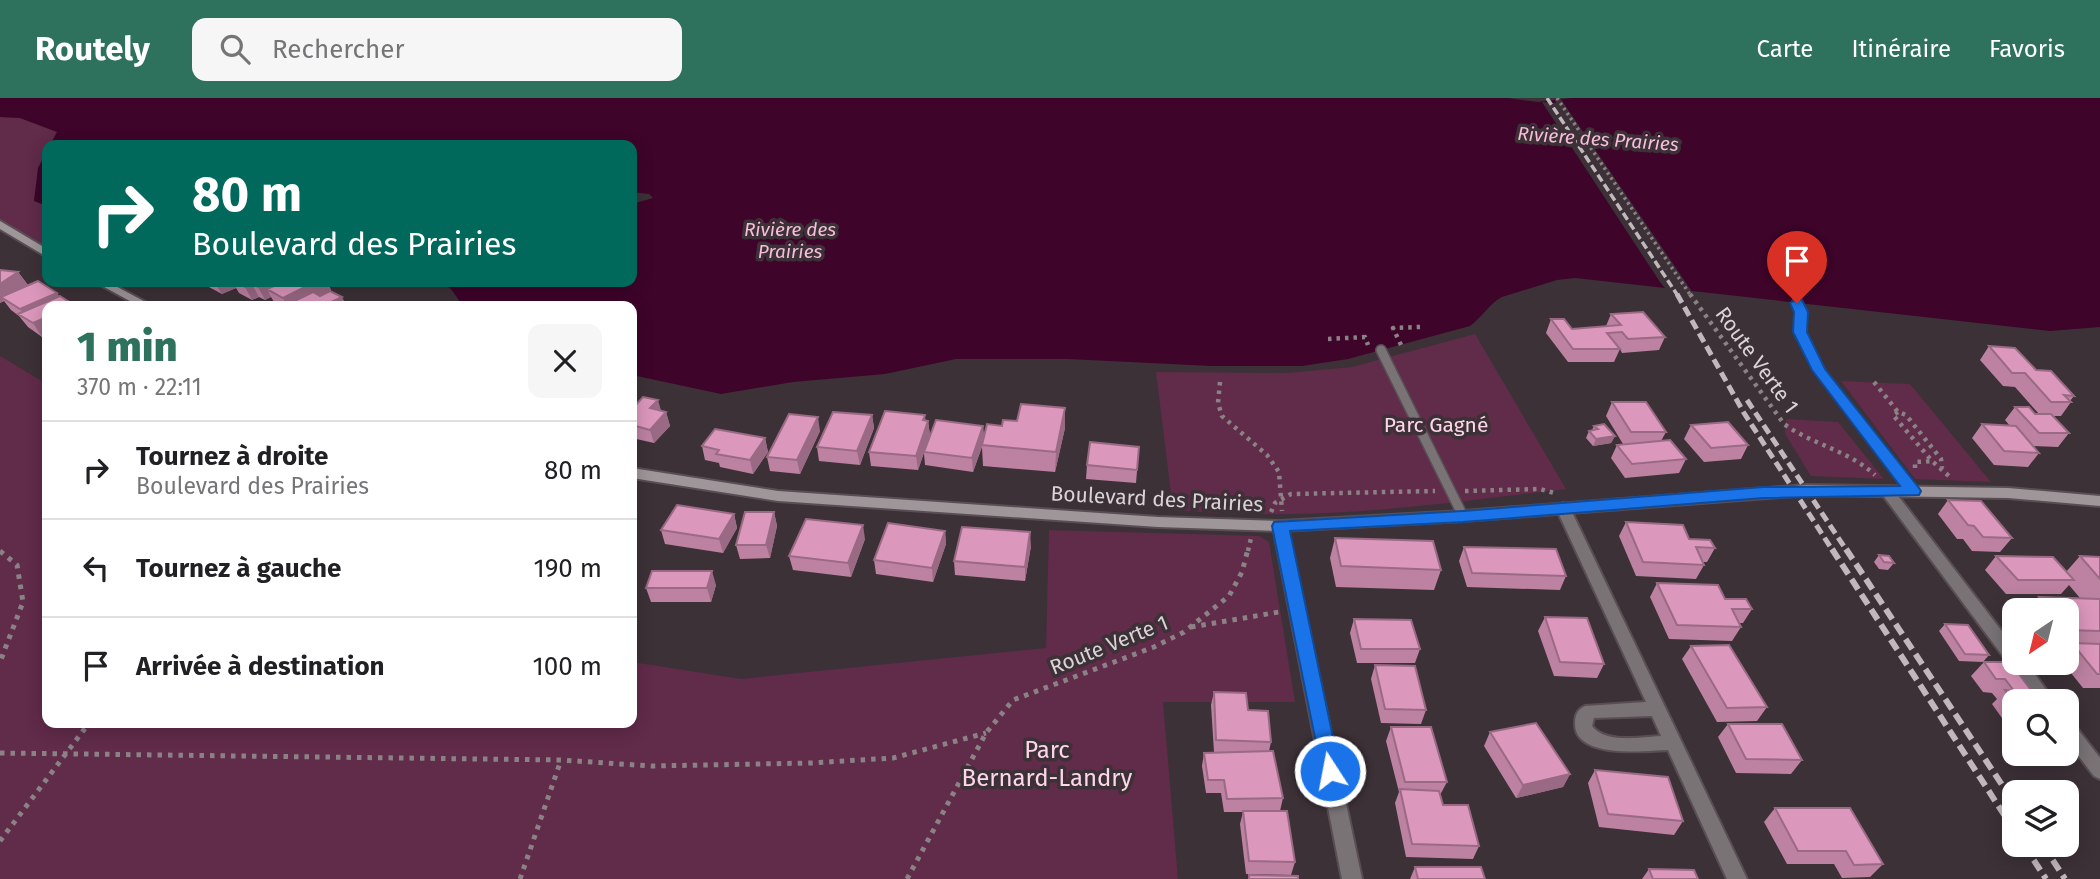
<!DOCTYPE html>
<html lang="fr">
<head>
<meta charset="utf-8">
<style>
  :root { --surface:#fff; --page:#f6f6f6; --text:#202124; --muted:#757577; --line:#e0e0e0; --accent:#2e725d }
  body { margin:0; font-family:"Fira Sans",sans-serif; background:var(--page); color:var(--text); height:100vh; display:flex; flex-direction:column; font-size:26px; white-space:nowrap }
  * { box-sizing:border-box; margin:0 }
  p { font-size:23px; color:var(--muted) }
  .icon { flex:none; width:38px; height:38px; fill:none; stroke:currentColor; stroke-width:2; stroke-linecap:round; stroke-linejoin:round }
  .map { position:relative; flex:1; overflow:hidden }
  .drawer { position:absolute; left:42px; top:203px; width:595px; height:427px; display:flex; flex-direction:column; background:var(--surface); border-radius:14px; box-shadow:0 4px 18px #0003 }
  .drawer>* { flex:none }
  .top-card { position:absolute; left:42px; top:42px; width:595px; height:147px; border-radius:14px; box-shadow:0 4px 18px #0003; background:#00695c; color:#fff; overflow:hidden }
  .needle { width:46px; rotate:215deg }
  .fabs { position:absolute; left:2002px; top:500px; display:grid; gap:14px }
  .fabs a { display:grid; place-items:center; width:77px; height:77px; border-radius:14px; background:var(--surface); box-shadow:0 4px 18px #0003; font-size:35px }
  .pin { position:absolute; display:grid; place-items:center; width:60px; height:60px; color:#fff; margin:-72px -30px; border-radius:50% 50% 50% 0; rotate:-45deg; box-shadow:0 0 7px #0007 }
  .pin .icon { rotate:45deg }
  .me { position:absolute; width:77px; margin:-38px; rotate:349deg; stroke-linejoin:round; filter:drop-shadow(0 0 5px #0008) }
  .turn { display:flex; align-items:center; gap:24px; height:147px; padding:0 35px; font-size:32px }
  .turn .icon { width:91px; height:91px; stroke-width:2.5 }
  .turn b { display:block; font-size:49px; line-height:60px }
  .round { display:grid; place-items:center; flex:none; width:74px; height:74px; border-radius:14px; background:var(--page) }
  .overview { display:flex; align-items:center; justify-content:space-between; height:119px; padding:0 35px }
  h1 { font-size:42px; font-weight:800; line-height:52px; color:var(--accent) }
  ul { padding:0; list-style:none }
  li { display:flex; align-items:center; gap:21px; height:98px; padding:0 35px; border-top:2px solid var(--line) }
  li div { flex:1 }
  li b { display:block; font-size:26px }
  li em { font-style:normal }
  header { display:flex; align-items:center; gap:42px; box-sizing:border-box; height:98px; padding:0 35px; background:var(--accent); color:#fff }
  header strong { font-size:33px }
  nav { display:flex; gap:38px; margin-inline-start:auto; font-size:24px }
  .search { width:490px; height:63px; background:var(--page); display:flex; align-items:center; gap:18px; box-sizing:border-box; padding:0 24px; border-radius:14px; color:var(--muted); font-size:26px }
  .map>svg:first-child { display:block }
  .green { fill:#612b4a }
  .water { fill:#3e042a }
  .pier { fill:#3c3137 }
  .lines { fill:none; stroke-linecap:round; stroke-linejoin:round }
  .lane-casing { stroke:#594e54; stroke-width:12 }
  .street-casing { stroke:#594e54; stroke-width:4 }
  .secondary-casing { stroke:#594e54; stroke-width:4 }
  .path-far2 { stroke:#8b8286; stroke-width:3.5; stroke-dasharray:2.5 3.5; stroke-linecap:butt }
  .path-far1 { stroke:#8b8286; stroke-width:4.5; stroke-dasharray:3.5 5; stroke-linecap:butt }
  .path { stroke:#8b8286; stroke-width:5; stroke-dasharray:4.5 6; stroke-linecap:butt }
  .lane { stroke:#797376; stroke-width:9 }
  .street { fill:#797376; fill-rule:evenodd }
  .secondary { fill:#9f969a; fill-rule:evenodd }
  .rail-far2 { stroke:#c0b8bc; stroke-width:3.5; stroke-dasharray:8 3.5; stroke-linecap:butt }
  .rail-far1 { stroke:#c0b8bc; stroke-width:5; stroke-dasharray:10 5; stroke-linecap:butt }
  .rail { stroke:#c0b8bc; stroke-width:6; stroke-dasharray:12 6; stroke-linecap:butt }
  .wall { fill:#bd82a2 }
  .shaded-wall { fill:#9a6a84 }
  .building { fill:#dc97bc; stroke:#9a6a84; stroke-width:2 }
  .route { fill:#1a73e8; stroke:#114b97; stroke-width:2 }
  .labels { text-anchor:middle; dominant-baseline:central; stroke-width:7; stroke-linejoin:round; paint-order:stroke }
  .far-water-label { font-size:19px; font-style:italic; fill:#f7bddb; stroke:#3c3137 }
  .street-label { font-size:21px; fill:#dbd4d7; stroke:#3c3137 }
  .park-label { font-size:21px; fill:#fed6ea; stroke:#3c3137 }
  .near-park-label { font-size:24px; fill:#fed6ea; stroke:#3c3137 }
</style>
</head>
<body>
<header>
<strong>Routely</strong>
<div class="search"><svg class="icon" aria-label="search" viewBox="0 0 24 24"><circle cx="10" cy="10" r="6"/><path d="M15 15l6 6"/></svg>Rechercher</div>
<nav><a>Carte</a><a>Itinéraire</a><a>Favoris</a></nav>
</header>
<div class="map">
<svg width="2100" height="781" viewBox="0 0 2100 781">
  <rect width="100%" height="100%" fill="#3c3137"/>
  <!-- green -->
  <path class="green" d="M0 19 20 20 57 34 50 47H47V53L38 70 34 103 47 108V156L0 126Z
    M1475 236 1566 391C1465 403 1361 418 1259 416 1231 416 1202 414 1173 412L1156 274 1288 275 1352 269Z
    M0 258 47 286V625H632V564L741 581 1046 550 1049 432 1259 438 1269 444 1295 604H1163L1178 781H0Z
    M1841 283 1910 286 1991 384 1915 381Z
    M1786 321 1838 324 1884 381 1811 378 1785 336Z"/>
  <!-- water -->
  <path class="water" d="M0 0H1508L1538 4 1571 0H2100V229L2050 233 1575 180 1557 182 1502 199C1490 205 1482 219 1470 228L1348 261 1302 268H1212L1068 261H956L885 276 793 284 721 296 632 277V208H463L451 191 439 184H632V106L653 100 649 96 632 94V47H50L57 34 20 20 0 19Z
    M47 53V108L34 103 38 70Z"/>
  <!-- pier -->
  <path class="pier" d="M1554 0H1560L1695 198 1688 194 1687 197 1669 195 1660 184 1542 4 1556 5Z"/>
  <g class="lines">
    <defs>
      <path id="lane" d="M1797 205 1801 214 1800 234 1819 272 1913 393
        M1381 252 1463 418"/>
      <path id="street" d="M1887 388 1892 390 2014 549V565H2027L2055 604H2037L1882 396 1880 393Z
        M1563 405 1570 410 1747 781H1727L1668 652C1645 653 1575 661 1575 626 1575 617 1577 612 1585 608L1646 604 1556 410ZM1652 618 1661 638C1642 639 1605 646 1592 628L1594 620Z
        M1280 423 1287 428 1362 781H1342L1273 428Z
        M2067 623 2073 625 2100 660V681L2094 678 2067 643Z"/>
      <path id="secondary" d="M0 123 47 151V159L0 131Z
        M95 184H108L153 208H139Z
        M632 370 778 393 1158 419 1280 423 1463 413 1807 387 2008 390 2100 398V408L2008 400 1807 397 1463 423 1280 433 1158 429 778 403 632 380Z"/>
    </defs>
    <!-- lane casing -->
    <use href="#lane" class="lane-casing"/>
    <!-- street casing -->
    <use href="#street" class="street-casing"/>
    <!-- secondary casing -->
    <use href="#secondary" class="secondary-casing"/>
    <!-- path-far2 -->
    <path class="path-far2" d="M1557 0 1691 198"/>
    <!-- path-far1 -->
    <path class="path-far1" d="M1690 196 1784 326C1813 347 1848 352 1875 377
      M1328 241 1365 239 1368 247
      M1401 247 1393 230 1420 229
      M1220 284 1218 305 1222 318 1267 357 1279 374 1282 413
      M1874 284 1898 314 1906 317 1941 361 1942 370
      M1898 314 1893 317 1932 363 1950 379
      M1915 370V364L1934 363
      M1465 393 1540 391 1554 395
      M1271 414 1275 405 1291 396 1435 393
      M1248 453 1251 440"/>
    <!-- path -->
    <path class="path" d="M0 453 17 467 23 504 0 564
      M1191 529 1279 514
      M0 655 561 662 651 668 811 665 893 660 986 635
      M0 743 89 625
      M520 781 561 662
      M907 781 986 635 1013 602 1154 549 1184 534 1229 498 1242 474 1248 451"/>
    <!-- lane -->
    <use href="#lane" class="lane"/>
    <!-- street -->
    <use href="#street" class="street"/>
    <!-- secondary -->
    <use href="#secondary" class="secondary"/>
    <!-- rail-far2 -->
    <path class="rail-far2" d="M1547 0 1678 198"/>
    <!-- rail-far1 -->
    <path class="rail-far1" d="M1677 196 1744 315 1833 453
      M1747 302 1847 453"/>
    <!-- rail -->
    <path class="rail" d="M1832 451 2014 732
      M1846 451 2014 705
      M2024 747 2046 781
      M2043 747 2065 781"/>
  </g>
  <!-- wall -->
  <path class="wall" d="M0 172 18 174 28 187 59 198 75 208H47V237L42 239 28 229 19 218 11 212 4 203 0 205Z
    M205 184H327L331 192V193L347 208H281L274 204 271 199 265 202 259 199 252 202 239 195 236 190 222 196 207 188Z
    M1611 216 1665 239 1659 252 1622 255 1620 251 1614 264H1568L1546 235 1551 221 1572 231 1606 228Z
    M1989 248 2036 272 2074 298 2070 303 2071 304 2061 318H2052L2069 335 2058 349 2033 348 2039 355 2028 369 1994 367 1972 340 1982 326 2010 328 2005 322 2015 309 2035 316H2039L2015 289 2003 288 1980 262Z
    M1612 304 1666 334 1661 343 1686 361 1679 375 1625 380 1611 360 1617 347 1623 346 1606 318Z
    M632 311 666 314 670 328 654 345 632 340Z
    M872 317 874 330 860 367 819 363 817 349Z
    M926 323H928L930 337 926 348 983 328 984 339 1002 328 1065 330 1055 374 983 368 982 349 973 374 925 367 924 355 918 372 871 368 869 354Z
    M1691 327 1748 347 1741 361 1704 364 1684 341Z
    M1594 328 1615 338 1611 345 1593 348 1586 340 1589 333 1592 332Z
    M820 333 800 376 770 373 767 359Z
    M765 340 768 354 753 376 720 369 719 365 705 362 702 348Z
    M1139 349 1136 385 1086 381 1087 367Z
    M1948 402 2012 440 2000 454 1972 453 1963 441H1957L1938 416Z
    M774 414 777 428 770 460 740 461 736 447Z
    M734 416 737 430 723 455 665 446 661 432Z
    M1626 424 1715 450 1707 464H1703L1704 467 1696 481 1636 478 1619 438Z
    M945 433 946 446 933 484 876 476 874 462Z
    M1335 440 1441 472 1434 492 1336 489 1330 460Z
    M865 441 851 479 793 472 789 458Z
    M1031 448 1025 483 955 477 954 463Z
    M1464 449 1566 478 1560 492 1467 489 1459 463Z
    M1879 457 1894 465 1888 472 1879 471 1874 464Z
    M1996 458 2066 474 2080 458 2100 459V590H2083L2063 565H2067V551L2071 546H2067V513H2026L2039 499 2080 500 2069 487 2061 496H2006L1985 472Z
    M1657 485 1725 501 1752 511 1743 525H1739L1741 529 1732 543 1669 541 1650 499Z
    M716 487 711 504H651L646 490Z
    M1545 519 1604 566 1597 580 1554 578 1538 533Z
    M1354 521 1420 551 1415 565H1357L1350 535Z
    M1945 526 1989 557 1983 564 1959 563 1939 533Z
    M1691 548 1767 609 1757 623 1717 624 1682 561Z
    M1984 564H2010L2014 604V637L1992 606 1997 601 1992 595 1983 594 1971 578Z
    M1375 567 1426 612 1421 626 1381 625 1371 581Z
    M1214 594 1248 612 1271 644 1269 653 1283 700 1280 713 1295 764 1291 777 1246 776 1240 726 1243 714H1224L1221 695H1206L1202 668 1204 655 1214 654 1211 607Z
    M1728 626 1802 662 1791 676 1736 675 1718 639Z
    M1391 629 1447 684 1440 697 1443 707 1479 748 1473 761 1406 759 1395 705 1399 694 1386 643Z
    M1490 634 1570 676 1563 689 1516 700 1484 648Z
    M1595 672 1683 723 1674 737 1599 729 1588 685Z
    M1775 710 1883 766 1870 779 1842 780 1834 766H1787L1764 724Z
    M1415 769 1485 781H1410Z
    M1649 771 1698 781H1642Z"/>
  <!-- shaded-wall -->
  <path class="shaded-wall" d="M18 174 28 187 1 199 4 203 0 205V186Z
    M214 184H233L236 190 222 196Z
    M269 184H303L267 191 271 199 265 202 258 189Z
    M315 184H327L331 192 299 208H287L283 200Z
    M252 186 259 199 252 202 245 189Z
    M57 195 66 208 29 224 20 211Z
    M342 199 347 208H323Z
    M47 219V237L42 239 33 225Z
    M658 302 662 316 650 310Z
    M1065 310V330L1055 374 1056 354Z
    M666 314 670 328 654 345 650 332Z
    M872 317 874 330 860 367 857 353Z
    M925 317 926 329 928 323 930 337 918 372 916 358Z
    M818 319 820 333 800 376 797 362Z
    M983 328 984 342 973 374 972 360Z
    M1615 338 1611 345 1593 348 1596 341Z
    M765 340 768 354 753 376 750 362Z
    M774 414 777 428 770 460 766 447Z
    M734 416 737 430 723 455 719 441Z
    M863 427 865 441 851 479 848 465Z
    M945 433 946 446 933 484 932 470Z
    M1030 434 1031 448 1025 483V469Z
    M712 473 716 487 711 504 707 490Z
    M1570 676 1563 689 1516 700 1523 687Z"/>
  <!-- building -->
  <path class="building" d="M0 172 18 174 0 186Z
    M38 183 57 195 20 211 1 199Z
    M235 184H269L258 189 252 186 245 189Z
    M283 184H315L283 200 267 191Z
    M330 193 342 199 323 208H284L313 194 320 198Z
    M60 198 74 207 72 208H47V219L33 225 18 216Z
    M1643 214 1665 239 1628 241 1622 234 1607 235 1620 251H1573L1551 221H1564L1572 231 1621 227 1611 216Z
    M1989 248 2015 250 2036 272 2051 273 2074 298 2064 297 2071 304H2051L2025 275H2012Z
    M643 299 658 302 650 310 666 314 650 332 632 327V311Z
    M1612 304H1646L1666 334H1631Z
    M1021 306 1065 310 1056 354 982 347 987 326 1002 328 1003 322 1017 323Z
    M2015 309H2029L2035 316H2051L2069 335H2039Z
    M885 313 925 317 923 322 928 323 916 358 869 354Z
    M833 314 872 317 857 353 817 349Z
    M789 316 818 319 797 362 767 359Z
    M936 322 983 328 972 360 924 354Z
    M1728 324 1748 347 1711 350 1691 327Z
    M1604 326 1615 338 1596 341 1589 333 1598 331 1594 328Z
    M1982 326 2016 328 2039 355 2004 353Z
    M715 331 765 340 750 362 716 356 719 352 702 348Z
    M1670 342 1686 361 1632 366 1617 347Z
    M1090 344 1139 349 1137 372 1087 367Z
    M1948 402 1981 403 2012 440 1983 439 1974 428 1968 427Z
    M677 407 734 416 719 441 661 432Z
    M745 414H774L766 447H736Z
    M806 421 863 427 848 465 789 458Z
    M1626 424 1683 427 1689 441 1710 442 1715 450 1696 449 1704 467 1643 464Z
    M888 425 945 433 932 470 874 462Z
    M962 429 1030 434 1025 469 954 463Z
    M1335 440 1433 443 1441 472 1341 468Z
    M1464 449 1556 451 1566 478 1472 475Z
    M1879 457 1889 458 1894 465 1884 464Z
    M1996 458 2053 459 2074 482H2018Z
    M2080 458 2100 459V481Z
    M652 473H712L707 490H646Z
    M1657 485 1718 487 1725 501H1746L1752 511H1732L1741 529 1677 527Z
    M2039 499 2100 501V533L2067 532V513H2049Z
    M1545 519 1587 520 1604 566 1560 564Z
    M1354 521 1411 522 1420 551H1361Z
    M1945 526 1968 527 1989 557 1965 556Z
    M2072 545 2100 546V576H2097Z
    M1729 547 1767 609 1727 610 1691 548Z
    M1984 564H2010L2040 604H2014V605L2005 592 2014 593 2005 581H1996Z
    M1375 567 1415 568 1426 612 1385 611Z
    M1214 594 1246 595 1248 612 1268 613 1271 644 1216 642Z
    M1536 625 1570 676 1523 687 1490 634Z
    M1728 626H1782L1802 662 1746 661Z
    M1391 629H1431L1447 684H1405Z
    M1273 653 1283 700 1227 701 1224 682H1208L1204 655Z
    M1595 672 1668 679 1683 723 1608 716Z
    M1400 691 1439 693 1443 707H1468L1479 748 1412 746Z
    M1775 710H1850L1883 766 1854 767 1846 753H1798Z
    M1243 713H1287L1295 764 1249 763Z
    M1415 769H1481L1485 781H1418Z
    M1649 771 1694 772 1698 781H1653Z
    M1249 777 1298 778V781H1249Z"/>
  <!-- route -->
  <path class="route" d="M1797 201 1802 202 1808 214 1807 234 1825 271 1919 390 1921 393 1919 397 1763 400 1463 424 1290 433 1340 673 1337 679 1330 682 1323 679 1272 428 1274 424 1463 413 1763 389 1900 388 1812 272 1793 234 1794 214 1790 205Z"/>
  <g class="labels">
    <!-- far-water labels -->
    <g class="far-water-label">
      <text transform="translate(1598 41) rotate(4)">Rivière des Prairies</text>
      <text x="790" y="131">Rivière des<tspan x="790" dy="22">Prairies</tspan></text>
    </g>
    <!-- street labels -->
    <g class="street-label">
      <text transform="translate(1757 262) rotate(54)">Route Verte 1</text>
      <text transform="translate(1157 401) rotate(3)">Boulevard des Prairies</text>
      <text transform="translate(1109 547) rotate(-22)">Route Verte 1</text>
    </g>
    <!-- park labels -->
    <g class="park-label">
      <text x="1436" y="327">Parc Gagné</text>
    </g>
    <!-- near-park labels -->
    <g class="near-park-label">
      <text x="1047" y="652">Parc<tspan x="1047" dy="28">Bernard-Landry</tspan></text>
    </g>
  </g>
</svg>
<div class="fabs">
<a><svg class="needle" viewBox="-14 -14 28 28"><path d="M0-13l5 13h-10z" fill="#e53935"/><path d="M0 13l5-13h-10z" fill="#757577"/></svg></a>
<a><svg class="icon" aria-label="search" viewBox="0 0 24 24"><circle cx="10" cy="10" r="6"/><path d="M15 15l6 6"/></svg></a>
<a><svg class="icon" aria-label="layers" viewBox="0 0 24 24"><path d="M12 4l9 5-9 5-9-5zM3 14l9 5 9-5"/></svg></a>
</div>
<div class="pin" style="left:1797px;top:205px;background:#d93025"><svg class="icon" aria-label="arrive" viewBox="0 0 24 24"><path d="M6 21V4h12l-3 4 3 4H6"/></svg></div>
<svg class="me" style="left:1330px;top:673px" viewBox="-20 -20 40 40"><circle r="17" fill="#1a73e8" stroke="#fff" stroke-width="3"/><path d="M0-11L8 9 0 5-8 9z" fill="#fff"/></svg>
<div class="top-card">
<div class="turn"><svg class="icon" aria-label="right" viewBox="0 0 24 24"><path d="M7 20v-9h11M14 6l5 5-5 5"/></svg><div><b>80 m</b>Boulevard des Prairies</div></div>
</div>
<section class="drawer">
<div class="overview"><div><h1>1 min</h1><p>370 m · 22:11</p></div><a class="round"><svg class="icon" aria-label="close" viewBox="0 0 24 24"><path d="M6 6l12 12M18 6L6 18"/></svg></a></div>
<ul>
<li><svg class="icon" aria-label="right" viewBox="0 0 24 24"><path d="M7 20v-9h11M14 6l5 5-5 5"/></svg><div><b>Tournez à droite</b><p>Boulevard des Prairies</p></div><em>80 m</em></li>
<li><svg class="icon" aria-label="left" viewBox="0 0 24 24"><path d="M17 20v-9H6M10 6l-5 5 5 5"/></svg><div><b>Tournez à gauche</b></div><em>190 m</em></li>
<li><svg class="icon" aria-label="arrive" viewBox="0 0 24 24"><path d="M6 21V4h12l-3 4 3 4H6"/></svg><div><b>Arrivée à destination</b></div><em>100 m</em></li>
</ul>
</section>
</div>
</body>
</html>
